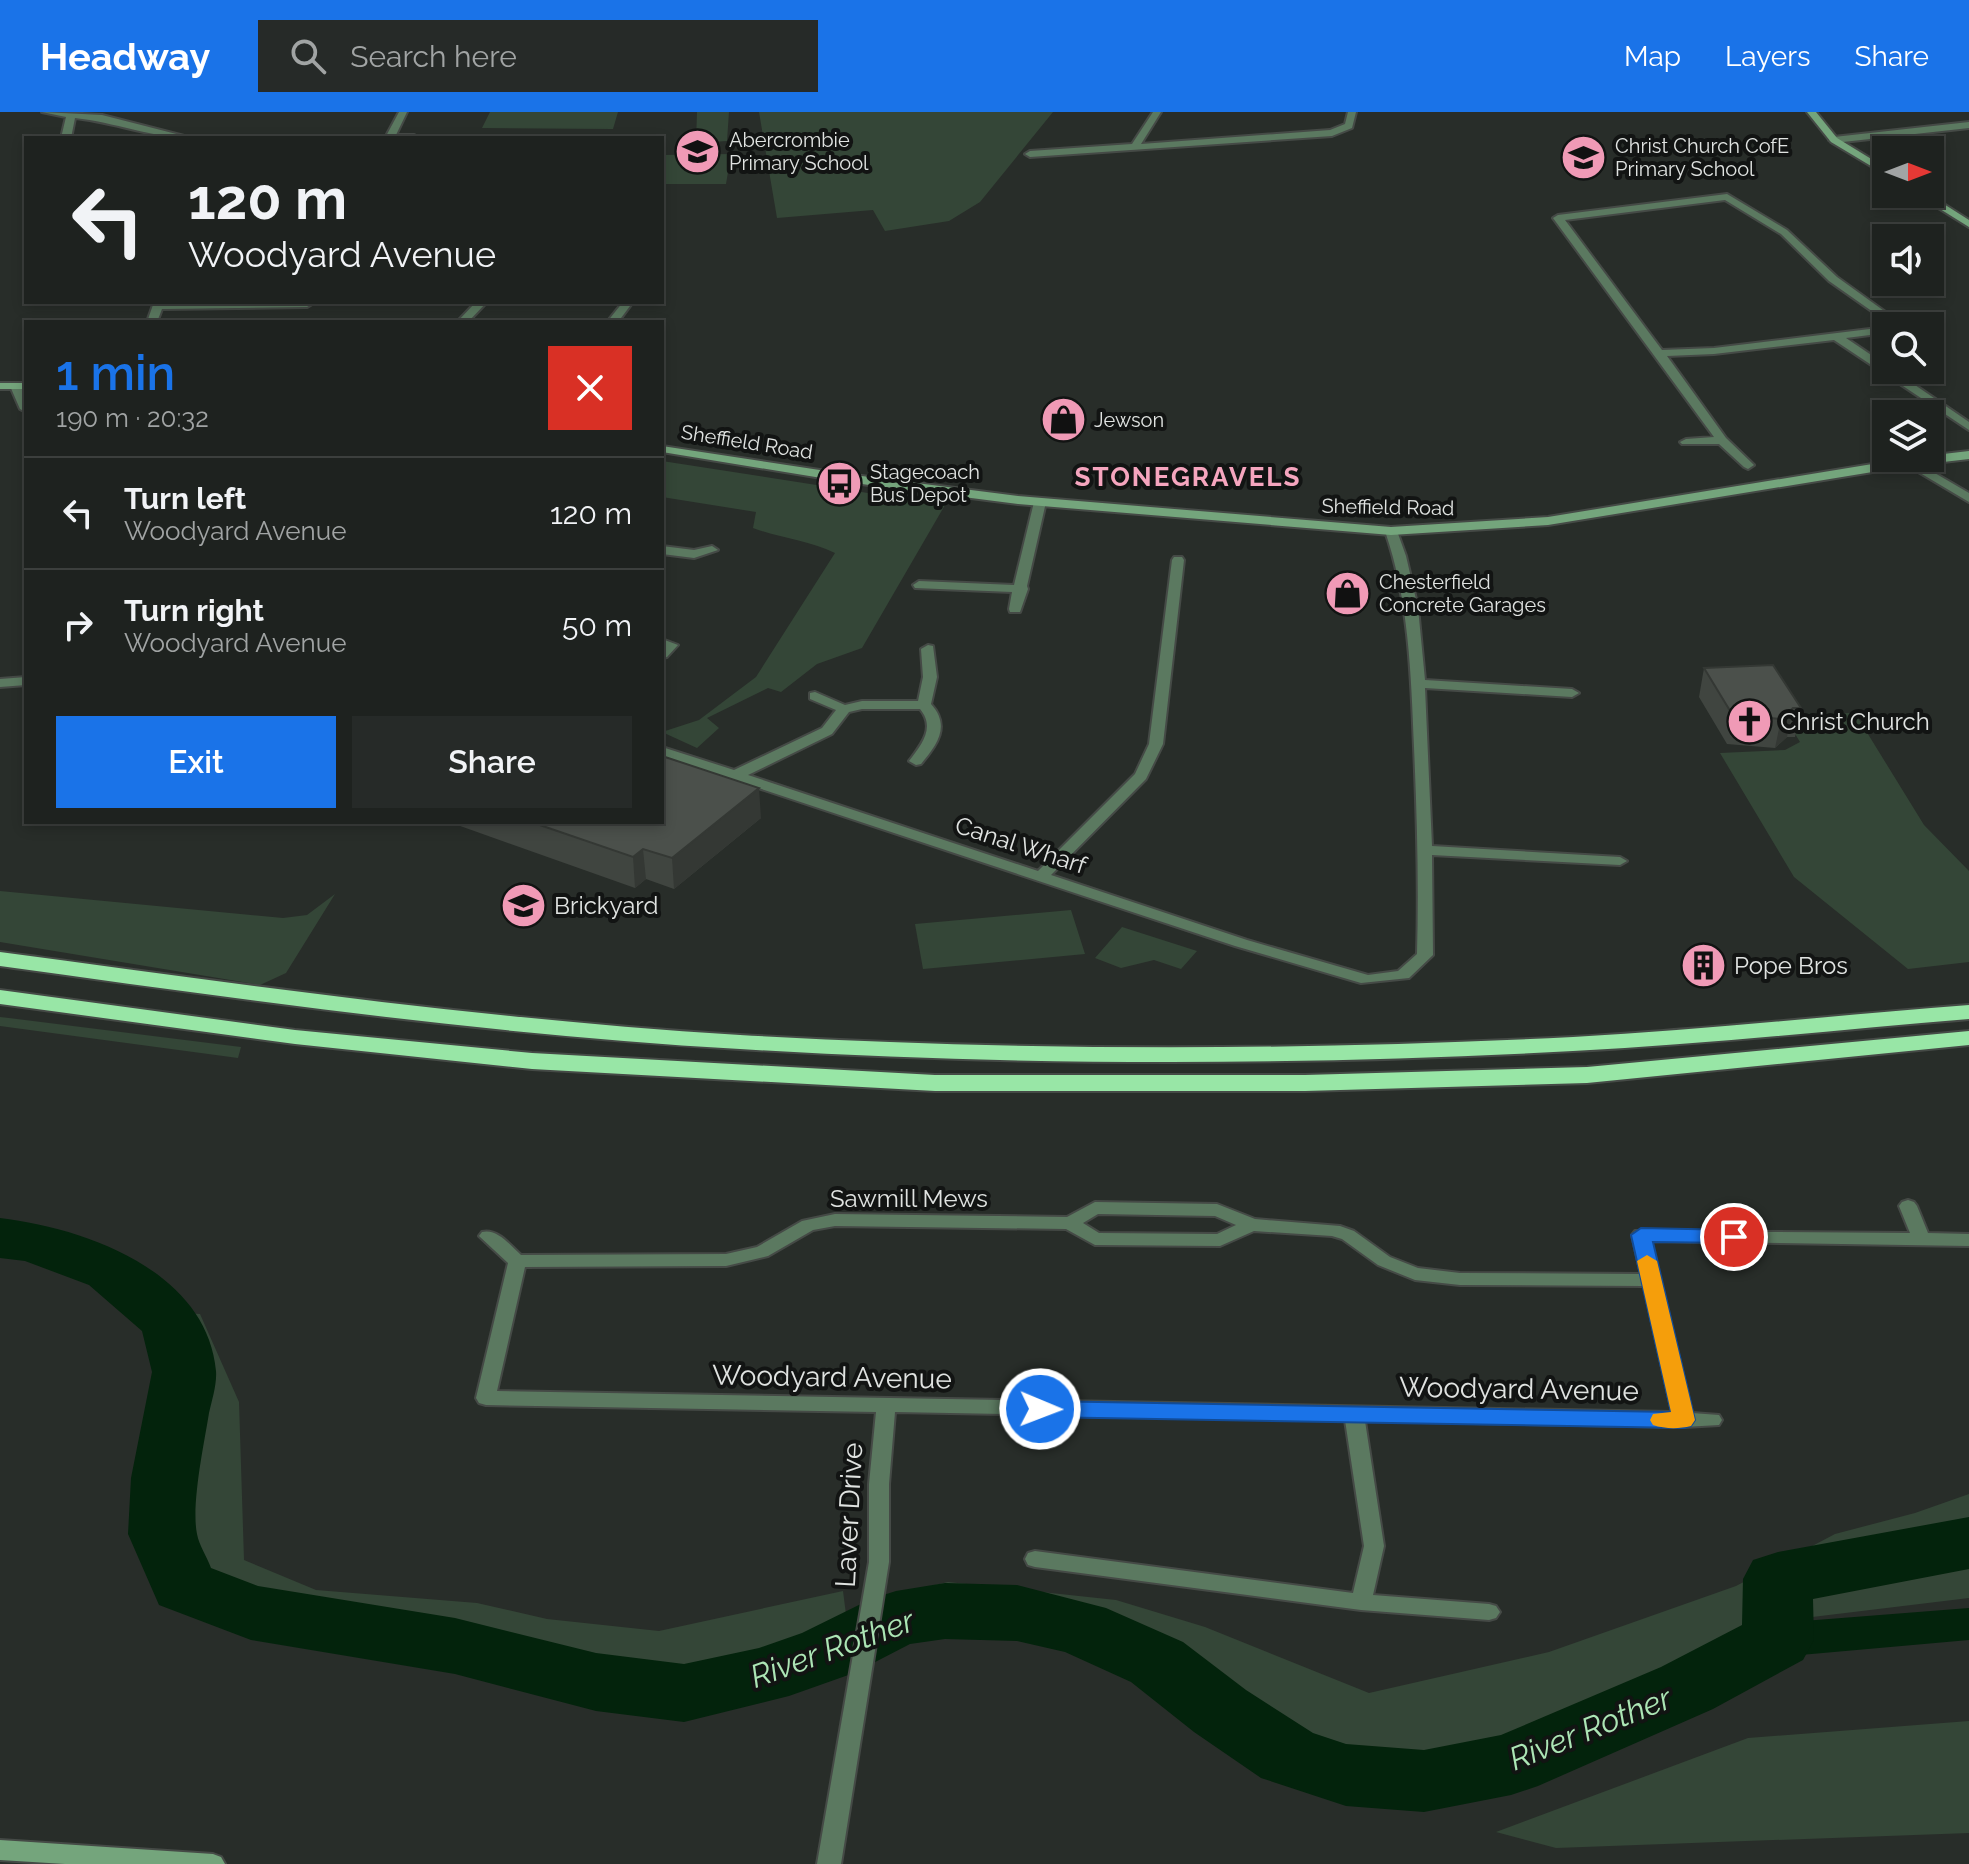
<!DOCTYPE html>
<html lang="en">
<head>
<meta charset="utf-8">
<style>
  :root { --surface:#1e221f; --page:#262a28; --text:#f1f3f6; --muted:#a1a4a4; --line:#3c3f3d; --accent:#1a73e8 }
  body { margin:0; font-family:Raleway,sans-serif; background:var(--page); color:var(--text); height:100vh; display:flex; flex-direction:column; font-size:30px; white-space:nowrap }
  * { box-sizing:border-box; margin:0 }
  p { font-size:26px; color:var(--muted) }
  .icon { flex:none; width:44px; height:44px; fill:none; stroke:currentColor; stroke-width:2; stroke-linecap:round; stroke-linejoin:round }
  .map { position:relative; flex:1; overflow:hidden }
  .panel { position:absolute; left:24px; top:208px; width:640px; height:504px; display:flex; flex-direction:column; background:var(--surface); border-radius:0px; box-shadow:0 4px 12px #0003,0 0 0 2px var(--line) }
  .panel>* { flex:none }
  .top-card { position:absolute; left:24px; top:24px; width:640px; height:168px; border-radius:0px; box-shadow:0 4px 12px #0003,0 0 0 2px var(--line); background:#1e221f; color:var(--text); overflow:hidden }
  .needle { width:52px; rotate:90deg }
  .fabs { position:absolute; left:1872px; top:24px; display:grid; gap:16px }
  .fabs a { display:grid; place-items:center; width:72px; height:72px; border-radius:0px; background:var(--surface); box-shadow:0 4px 12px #0003,0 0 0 2px var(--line); font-size:40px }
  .pin { position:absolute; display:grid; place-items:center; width:68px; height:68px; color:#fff; margin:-34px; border:4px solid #fff; border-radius:50%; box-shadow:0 2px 8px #0007 }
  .me { position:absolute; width:88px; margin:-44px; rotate:91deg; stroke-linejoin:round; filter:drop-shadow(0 0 6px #0008) }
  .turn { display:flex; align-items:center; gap:28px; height:168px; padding:0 32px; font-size:36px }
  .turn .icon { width:104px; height:104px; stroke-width:2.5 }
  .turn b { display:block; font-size:56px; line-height:68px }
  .round { display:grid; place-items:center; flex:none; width:84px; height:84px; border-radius:0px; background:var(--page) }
  .head { display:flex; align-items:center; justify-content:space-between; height:136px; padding:0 32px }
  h1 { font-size:48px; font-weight:600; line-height:60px; color:var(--accent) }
  .cta { display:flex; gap:16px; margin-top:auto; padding:16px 32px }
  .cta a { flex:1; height:92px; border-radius:0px; background:var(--accent); color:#fff; font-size:32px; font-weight:600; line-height:92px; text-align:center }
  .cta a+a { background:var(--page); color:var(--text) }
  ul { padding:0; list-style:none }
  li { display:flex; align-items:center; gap:24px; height:112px; padding:0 32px; border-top:2px solid var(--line) }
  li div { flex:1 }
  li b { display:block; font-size:30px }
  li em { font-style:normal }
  header { display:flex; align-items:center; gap:48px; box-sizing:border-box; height:112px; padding:0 40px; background:var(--accent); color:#fff }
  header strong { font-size:38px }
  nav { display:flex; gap:44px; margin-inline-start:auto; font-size:28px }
  .search { width:560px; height:72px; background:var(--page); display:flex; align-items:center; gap:20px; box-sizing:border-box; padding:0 28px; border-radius:0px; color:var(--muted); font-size:30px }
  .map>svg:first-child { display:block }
  .green { fill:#344637 }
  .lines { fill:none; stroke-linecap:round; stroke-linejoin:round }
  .canal { fill:#03230c; fill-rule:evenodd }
  .river { fill:#03230c; fill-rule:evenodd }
  .street-casing { stroke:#454a46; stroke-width:4 }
  .secondary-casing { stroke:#454a46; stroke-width:4 }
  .highway-casing { stroke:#454a46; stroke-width:4 }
  .street { fill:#5b7960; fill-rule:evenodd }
  .secondary { fill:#74a57c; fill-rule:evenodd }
  .highway { fill:#98e6a6; fill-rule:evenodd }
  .wall { fill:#404540 }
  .shaded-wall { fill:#343834 }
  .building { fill:#4b504b; stroke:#343834; stroke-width:2 }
  .route { fill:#1a73e8; stroke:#114b97; stroke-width:2 }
  .slow { fill:#f59e0b }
  .labels { text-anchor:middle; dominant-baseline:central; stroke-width:8; stroke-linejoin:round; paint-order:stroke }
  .far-poi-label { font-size:20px; fill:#e0e3e1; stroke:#121413; text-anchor:start }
  .far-street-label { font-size:20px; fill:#e0e3e1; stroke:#121413 }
  .poi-label { font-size:24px; fill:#e0e3e1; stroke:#121413; text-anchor:start }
  .street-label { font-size:24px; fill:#e0e3e1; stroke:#121413 }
  .far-district-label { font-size:26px; font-weight:bold; letter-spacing:2px; fill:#f5a5be; stroke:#121413 }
  .near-street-label { font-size:28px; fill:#e0e3e1; stroke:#121413 }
  .near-water-label { font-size:32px; font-style:italic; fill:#ace5b5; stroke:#121413 }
</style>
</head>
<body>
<header>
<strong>Headway</strong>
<div class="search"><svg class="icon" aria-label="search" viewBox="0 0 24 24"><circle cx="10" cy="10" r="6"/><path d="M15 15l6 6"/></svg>Search here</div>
<nav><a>Map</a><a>Layers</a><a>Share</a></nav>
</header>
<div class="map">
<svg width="1969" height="1752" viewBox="0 0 1969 1752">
  <rect width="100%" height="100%" fill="#282d29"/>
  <!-- green -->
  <path class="green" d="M490 0H618L613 17 482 16Z
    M697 0H729L727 29 696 31Z
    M759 0H1053L980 90 949 109 885 119 873 98 777 106Z
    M731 42 726 72H662V43Z
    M662 349 945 393 862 536 817 552 781 580 768 576 707 606 719 616 697 636 662 620 699 608 756 565 835 441C808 428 780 426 753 416L756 400 662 385Z
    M1855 601 1924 713 1969 759V850L1908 857 1794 765 1720 641 1785 638 1800 630 1783 602Z
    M0 779 283 806 307 803 335 782 286 861 260 873 0 830Z
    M1071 798 1085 842 923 857 915 812Z
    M1122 815 1197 839 1181 857 1154 848 1121 856 1095 846Z
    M0 905 9 906 241 935 238 946 0 914Z
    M185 1201 200 1202 239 1290 244 1448 316 1478 477 1491 547 1507 659 1519 843 1479 847 1510 770 1547 684 1568 435 1513 261 1483 201 1461 189 1402 197 1258Z
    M1969 1382V1486L1804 1506 1592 1600 1430 1649 1305 1628 1181 1545 1059 1492 908 1491 905 1480 948 1470 1116 1488 1205 1515 1369 1581 1549 1540 1736 1474 1835 1422 1915 1401Z
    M1969 1609V1721L1556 1736 1496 1720 1748 1626Z"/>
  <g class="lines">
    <!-- canal -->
    <path class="canal" d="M1969 1496V1528L1778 1545 1763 1540 1757 1528 1763 1516 1778 1511Z"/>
    <!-- river -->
    <path class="river" d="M0 1106C85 1116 207 1159 216 1259 217 1272 212 1288 209 1301 204 1332 191 1393 197 1422 199 1433 207 1445 211 1456L258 1474 455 1506 596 1541 684 1552 759 1536 802 1521 871 1487 896 1479 945 1471 1017 1473 1106 1496 1183 1530 1246 1578 1313 1621 1346 1632 1424 1638 1501 1623 1661 1555 1742 1513 1743 1467 1753 1448 1778 1440 1969 1405V1457L1813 1487 1814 1528 1803 1548 1713 1597 1538 1674 1511 1683 1424 1700 1346 1694 1261 1666 1194 1620 1131 1570 1065 1540 1017 1529 945 1527 910 1532 854 1561 789 1584 684 1610 596 1599 455 1562 251 1528 159 1493 128 1422 131 1366 152 1260 142 1219 89 1173 25 1149 0 1146Z"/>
    <defs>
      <path id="street" d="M42 0 102 3 192 26C152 26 114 10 75 6L71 26H61L66 5Z
        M399 0H407L396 23H414L419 26H385Z
        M1153 0H1161L1141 32 1330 18 1345 12 1348 0H1356L1352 16 1332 24 1030 45 1025 42 1030 39 1132 32Z
        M1969 10V16L1834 31 1829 28 1834 25Z
        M1727 82 1787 118 1837 165 1905 214H1893L1829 169 1781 122 1725 88 1565 108 1662 238 1714 236 1886 215V221L1846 226 1886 253V258H1893L1969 310V318L1834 228 1714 242 1667 244 1726 326 1754 353 1748 357 1744 355 1719 332H1682L1680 330 1686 327 1714 325 1553 106 1558 103Z
        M154 190H311L312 192 307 195 162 197 157 210H147Z
        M476 190H487L468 210H457Z
        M623 190H633L618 210H607Z
        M16 271 20 272 26 284V300L20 297 10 274Z
        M1909 346 1969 381V390L1905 352V348Z
        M1040 386 1046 390 1027 474 1028 477 1020 500H1010L1009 497 1012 480 915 476 913 473 919 469 1014 473 1034 390Z
        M1391 415 1397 419 1406 444 1418 496 1425 568 1572 577 1579 581 1572 585 1425 576 1432 734 1620 745 1627 749 1620 753 1432 743 1433 843 1409 866 1361 871 1235 834 662 644V635L734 658 822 616 836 598 810 587V581L815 580 845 593 862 589H918L923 565 921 537 928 533 933 534 937 565 931 592C951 614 937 633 921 652L916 653 909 649C921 633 936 616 920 597H862L849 600 832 622 748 663 1038 759 1135 662 1149 632 1172 448 1174 445H1182L1184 448 1163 632 1146 667 1051 763 1247 828 1368 863 1398 859 1417 842C1419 773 1417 704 1414 635 1411 561 1409 489 1385 419Z
        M662 434 694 438 712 434 718 438 694 446 662 442Z
        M662 527 678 533 667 545 662 546Z
        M26 565V573L0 575V567Z
        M1908 1088 1914 1090 1917 1094 1928 1121 1969 1122V1134L1651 1129 1692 1301 1719 1303 1722 1308 1719 1313 1684 1315 1365 1309 1384 1434 1373 1483 1489 1492 1496 1494 1500 1500 1496 1506 1489 1508 1361 1498 1035 1455 1028 1453 1025 1447 1028 1441 1035 1439 1353 1481 1364 1434 1345 1308 895 1300 889 1372V1450L841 1752H817L869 1450V1372L876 1300 486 1293 479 1291 476 1286 508 1151 479 1124 482 1120C497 1116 510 1133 521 1143L726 1142 757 1135 802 1109 835 1102 1067 1105 1095 1090 1217 1092 1255 1107 1340 1114 1354 1119 1390 1145 1418 1156 1460 1161 1641 1162 1632 1123 1635 1119 1910 1121 1899 1094 1902 1090ZM1098 1102 1215 1104 1236 1113 1217 1122 1099 1121 1083 1111ZM835 1114 1066 1117 1095 1133 1220 1134 1254 1119 1332 1124 1342 1127 1378 1153 1415 1168 1460 1173 1644 1174 1672 1300 497 1279 525 1155 726 1154 768 1144 813 1118Z"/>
      <path id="secondary" d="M1807 0H1816L1837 26 1886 56V63L1831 30Z
        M1916 82H1928L1969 108V115Z
        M0 271H26V277H0Z
        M662 334 846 362 1018 384 1391 415 1548 405 1909 346 1969 339V347L1909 354 1548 413 1391 423 1018 392 846 370 662 340Z
        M0 1728 213 1742 221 1745 225 1752H65L0 1748Z"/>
      <path id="highway" d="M0 840C246 873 492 908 740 923 1017 939 1296 939 1573 925 1705 918 1837 903 1969 893V907C1837 918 1705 932 1573 939 1296 954 1017 954 740 937 492 923 246 888 0 854Z
        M0 878 295 918 532 941 935 963H1305L1587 955 1969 919V933L1587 971 1305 979H935L532 957 295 932 0 892Z"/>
    </defs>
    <!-- street casing -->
    <use href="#street" class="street-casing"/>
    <!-- secondary casing -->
    <use href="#secondary" class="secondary-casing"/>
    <!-- highway casing -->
    <use href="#highway" class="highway-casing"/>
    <!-- street -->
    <use href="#street" class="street"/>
    <!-- secondary -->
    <use href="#secondary" class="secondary"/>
    <!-- highway -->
    <use href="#highway" class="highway"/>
  </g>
  <!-- wall -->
  <path class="wall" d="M1704 556 1801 596 1795 625H1787L1775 636 1727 632 1699 585Z
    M761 706 674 777 646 767 635 776 449 710H662Z"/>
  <!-- shaded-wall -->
  <path class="shaded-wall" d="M1793 596 1787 625 1775 636 1781 607Z
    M759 676 761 706 674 777 672 746Z
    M643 737 646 767 635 776 633 745Z"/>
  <!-- building -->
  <path class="building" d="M1773 553 1801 596H1793L1781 607 1732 602 1704 556Z
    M662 644 759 676 672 746 643 737 633 745 531 710H662Z"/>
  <!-- route -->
  <path class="route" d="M1641 1116 1734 1118 1745 1125 1734 1131 1653 1130 1695 1308 1691 1314 1684 1316 1040 1305 1032 1303 1029 1297 1032 1292 1040 1289 1671 1300 1631 1123Z"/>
  <!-- slow -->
  <path class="slow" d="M1647 1143 1657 1149 1695 1308 1691 1314C1679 1317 1665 1317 1653 1313L1650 1308 1653 1302 1671 1300 1637 1149Z"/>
  <!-- icons -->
  <defs>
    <symbol id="school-disc" viewBox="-11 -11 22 22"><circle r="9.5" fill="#f09ab6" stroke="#121413"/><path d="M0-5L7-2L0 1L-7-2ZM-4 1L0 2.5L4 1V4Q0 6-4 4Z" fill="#111"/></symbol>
    <symbol id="shop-disc" viewBox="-11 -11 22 22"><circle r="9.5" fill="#f09ab6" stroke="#121413"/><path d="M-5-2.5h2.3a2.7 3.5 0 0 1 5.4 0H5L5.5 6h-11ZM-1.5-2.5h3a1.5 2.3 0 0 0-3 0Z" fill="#111"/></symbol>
    <symbol id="bus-disc" viewBox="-11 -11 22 22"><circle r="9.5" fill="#f09ab6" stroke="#121413"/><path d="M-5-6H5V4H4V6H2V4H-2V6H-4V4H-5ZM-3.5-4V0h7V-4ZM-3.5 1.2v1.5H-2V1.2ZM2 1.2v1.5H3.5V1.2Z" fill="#111"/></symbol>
    <symbol id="church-disc" viewBox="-11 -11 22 22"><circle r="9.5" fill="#f09ab6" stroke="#121413"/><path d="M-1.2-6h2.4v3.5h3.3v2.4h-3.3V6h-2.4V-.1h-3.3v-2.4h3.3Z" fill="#111"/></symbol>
    <symbol id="university-disc" viewBox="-11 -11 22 22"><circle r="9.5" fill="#f09ab6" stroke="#121413"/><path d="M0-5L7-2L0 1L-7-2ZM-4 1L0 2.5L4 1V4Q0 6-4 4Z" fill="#111"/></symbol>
    <symbol id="building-disc" viewBox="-11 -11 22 22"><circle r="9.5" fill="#f09ab6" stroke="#121413"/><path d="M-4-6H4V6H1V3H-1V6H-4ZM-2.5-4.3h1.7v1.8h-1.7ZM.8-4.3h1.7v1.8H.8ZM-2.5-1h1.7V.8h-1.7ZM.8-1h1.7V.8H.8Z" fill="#111"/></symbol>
  </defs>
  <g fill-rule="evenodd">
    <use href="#school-disc" x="672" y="14" width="51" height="51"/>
    <use href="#school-disc" x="1558" y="20" width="51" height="51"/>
    <use href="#shop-disc" x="1038" y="282" width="51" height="51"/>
    <use href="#bus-disc" x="814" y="346" width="51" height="51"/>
    <use href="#shop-disc" x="1322" y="456" width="51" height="51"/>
    <use href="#church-disc" x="1724" y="584" width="51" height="51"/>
    <use href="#university-disc" x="498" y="768" width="51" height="51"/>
    <use href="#building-disc" x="1678" y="828" width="51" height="51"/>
  </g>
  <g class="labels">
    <!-- far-poi labels -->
    <g class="far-poi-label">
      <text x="729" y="28">Abercrombie<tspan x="729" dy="23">Primary School</tspan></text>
      <text x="1615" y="34">Christ Church CofE<tspan x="1615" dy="23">Primary School</tspan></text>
      <text x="1094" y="308">Jewson</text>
      <text x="870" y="360">Stagecoach<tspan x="870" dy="23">Bus Depot</tspan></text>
      <text x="1379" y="470">Chesterfield<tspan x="1379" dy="23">Concrete Garages</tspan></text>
    </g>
    <!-- far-street labels -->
    <g class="far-street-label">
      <text transform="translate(747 330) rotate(9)">Sheffield Road</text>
      <text transform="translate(1388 395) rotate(1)">Sheffield Road</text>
    </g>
    <!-- poi labels -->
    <g class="poi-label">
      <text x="1780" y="609">Christ Church</text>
      <text x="554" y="793">Brickyard</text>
      <text x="1734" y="853">Pope Bros</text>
    </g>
    <!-- street labels -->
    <g class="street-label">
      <text transform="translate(1021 733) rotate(18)">Canal Wharf</text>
      <text x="909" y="1086">Sawmill Mews</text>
    </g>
    <!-- far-district labels -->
    <g class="far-district-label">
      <text x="1188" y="365">STONEGRAVELS</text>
    </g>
    <!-- near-street labels -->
    <g class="near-street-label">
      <text transform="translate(832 1265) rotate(1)">Woodyard Avenue</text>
      <text transform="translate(1519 1277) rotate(1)">Woodyard Avenue</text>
      <text transform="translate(849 1403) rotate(-87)">Laver Drive</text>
    </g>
    <!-- near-water labels -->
    <g class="near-water-label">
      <text transform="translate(832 1536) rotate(-20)">River Rother</text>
      <text transform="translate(1590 1616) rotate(-22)">River Rother</text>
    </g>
  </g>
</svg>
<div class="fabs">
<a><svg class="needle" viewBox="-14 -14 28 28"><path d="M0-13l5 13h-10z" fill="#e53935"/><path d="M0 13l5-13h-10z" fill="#a1a4a4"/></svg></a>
<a><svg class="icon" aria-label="sound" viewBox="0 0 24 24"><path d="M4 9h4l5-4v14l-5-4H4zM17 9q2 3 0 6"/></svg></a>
<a><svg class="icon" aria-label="search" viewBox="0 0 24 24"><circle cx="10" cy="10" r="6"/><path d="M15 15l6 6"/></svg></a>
<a><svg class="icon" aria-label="layers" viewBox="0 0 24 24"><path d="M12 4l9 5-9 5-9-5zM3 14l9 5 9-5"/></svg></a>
</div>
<div class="pin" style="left:1734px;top:1125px;background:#d93025"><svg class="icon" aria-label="arrive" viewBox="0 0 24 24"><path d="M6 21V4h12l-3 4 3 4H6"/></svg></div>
<svg class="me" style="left:1040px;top:1297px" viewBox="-20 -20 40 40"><circle r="17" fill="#1a73e8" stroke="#fff" stroke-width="3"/><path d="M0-11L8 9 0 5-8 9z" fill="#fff"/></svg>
<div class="top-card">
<div class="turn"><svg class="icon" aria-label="left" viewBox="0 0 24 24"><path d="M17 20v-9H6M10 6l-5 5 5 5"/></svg><div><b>120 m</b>Woodyard Avenue</div></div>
</div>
<section class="panel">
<div class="head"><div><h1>1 min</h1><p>190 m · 20:32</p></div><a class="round" style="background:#d93025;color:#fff"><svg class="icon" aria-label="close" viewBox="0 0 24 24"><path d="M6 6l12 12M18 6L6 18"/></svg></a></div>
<ul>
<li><svg class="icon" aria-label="left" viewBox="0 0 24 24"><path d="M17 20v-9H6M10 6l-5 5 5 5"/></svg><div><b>Turn left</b><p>Woodyard Avenue</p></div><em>120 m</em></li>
<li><svg class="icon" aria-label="right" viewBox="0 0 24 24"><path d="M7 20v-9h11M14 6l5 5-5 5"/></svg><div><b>Turn right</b><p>Woodyard Avenue</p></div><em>50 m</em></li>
</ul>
<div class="cta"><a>Exit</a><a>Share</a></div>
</section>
</div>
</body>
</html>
